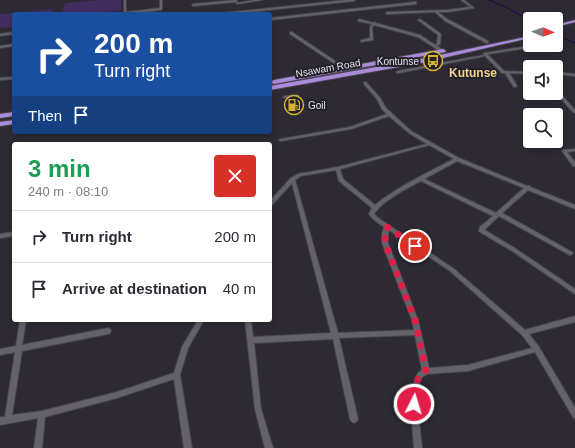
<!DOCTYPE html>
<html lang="en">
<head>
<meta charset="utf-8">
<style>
  :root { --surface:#fff; --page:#f7f7f7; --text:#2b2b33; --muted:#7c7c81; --line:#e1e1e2 }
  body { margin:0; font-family:Arial,sans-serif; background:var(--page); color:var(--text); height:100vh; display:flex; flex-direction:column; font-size:15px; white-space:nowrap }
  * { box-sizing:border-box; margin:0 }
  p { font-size:13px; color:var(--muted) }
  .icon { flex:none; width:22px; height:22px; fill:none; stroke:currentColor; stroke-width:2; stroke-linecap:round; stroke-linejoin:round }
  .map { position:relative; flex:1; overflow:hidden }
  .details { position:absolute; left:12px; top:142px; width:260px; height:180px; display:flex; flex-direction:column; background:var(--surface); border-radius:4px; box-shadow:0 2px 6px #0003 }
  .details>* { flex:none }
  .banner { position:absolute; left:12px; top:12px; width:260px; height:122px; border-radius:4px; box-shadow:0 2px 6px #0003; background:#1a4fa0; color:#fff; overflow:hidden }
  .needle { width:26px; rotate:92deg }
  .tools { position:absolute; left:523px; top:12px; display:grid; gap:8px }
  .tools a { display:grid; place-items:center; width:40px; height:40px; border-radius:4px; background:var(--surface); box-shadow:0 2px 6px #0003; font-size:20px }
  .pin { position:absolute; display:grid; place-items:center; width:34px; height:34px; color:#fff; margin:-17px; border:2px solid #fff; border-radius:50%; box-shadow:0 1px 4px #0007 }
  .me { position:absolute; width:44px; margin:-22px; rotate:5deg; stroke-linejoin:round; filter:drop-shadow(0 0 3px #0008) }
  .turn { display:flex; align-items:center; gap:14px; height:84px; padding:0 16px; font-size:18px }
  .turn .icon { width:52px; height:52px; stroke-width:2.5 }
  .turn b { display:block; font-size:28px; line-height:34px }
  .then { display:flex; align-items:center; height:38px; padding:0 16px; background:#0003; gap:8px; font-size:15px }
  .round { display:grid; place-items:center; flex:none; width:42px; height:42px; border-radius:4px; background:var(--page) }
  .headline { display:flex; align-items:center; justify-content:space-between; height:68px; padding:0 16px }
  h1 { font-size:24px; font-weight:800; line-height:30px; color:#1e9e55 }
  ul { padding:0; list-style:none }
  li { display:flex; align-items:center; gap:12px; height:52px; padding:0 16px; border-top:1px solid var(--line) }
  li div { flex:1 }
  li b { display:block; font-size:15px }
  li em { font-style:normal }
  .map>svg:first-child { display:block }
  .green { fill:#422d5f }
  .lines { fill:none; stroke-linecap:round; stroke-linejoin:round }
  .stream { stroke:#270348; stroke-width:1 }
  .minor-casing { stroke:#47454b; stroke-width:2 }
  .trunk-casing { stroke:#47454b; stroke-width:2 }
  .minor { fill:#64616a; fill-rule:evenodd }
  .trunk { fill:#ab8adc; fill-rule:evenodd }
  .route { stroke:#e11d48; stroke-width:7; stroke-dasharray:0 12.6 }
  .labels { text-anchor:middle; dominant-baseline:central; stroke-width:4; stroke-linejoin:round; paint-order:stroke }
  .far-poi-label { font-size:10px; fill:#e4e2e8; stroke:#232129; text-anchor:end }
  .far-street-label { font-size:10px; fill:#e4e2e8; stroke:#232129 }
  .far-quarter-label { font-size:12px; font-weight:bold; fill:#f0d68a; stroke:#232129 }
</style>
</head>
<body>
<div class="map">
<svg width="575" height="448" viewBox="0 0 575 448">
  <rect width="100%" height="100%" fill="#2d2a33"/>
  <!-- green -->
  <path class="green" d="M100 0H121V11L62 14 65 3Z
    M53 9 52 14H14V27L0 28V14Z"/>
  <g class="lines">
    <!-- stream -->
    <path class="stream" d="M489 0 506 7 530 21
      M556 35 575 43"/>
    <defs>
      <path id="minor" d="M124 0H126V12L160 8V0H162V9L161 10 124 14Z
        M237 0V1L236 2 193 6 192 5 193 4Z
        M255 0H262L237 4 236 3Z
        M347 0H355L354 1 230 14H221L222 13Z
        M461 0H464L474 8 447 12H438L447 19 488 41V43H486L445 21 435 12 387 14 386 13 387 12 447 10 471 7Z
        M415 2H416V4L270 20V18Z
        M359 19 373 23 375 22V23L420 35 435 45 437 44 438 35 418 20 420 19 441 34 440 44 437 46 444 51 441 52 418 37 374 25 372 27 373 40 361 42V40L370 38V27L372 24 358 21V20Z
        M14 32V34L0 36V34Z
        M290 32H292L347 69 344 70 290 34Z
        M14 44V46L0 48V46Z
        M534 45H542L540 46 488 54V55L504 71 530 72V74L509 73 517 86 515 87 513 86 505 73H502L485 56 398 73 396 72 398 71 484 55V53H485Z
        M556 72 575 74V76L556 74Z
        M14 77V79L0 80V78Z
        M364 82H366L380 98 386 108 411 131 459 158 527 186H530V187L575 205V209L528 190 502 213 572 252 573 253 572 254 570 255 499 216 485 229V230L516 249 575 289V294L512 251 480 232 479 231 480 227 493 216 421 181C407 188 382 201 374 214L378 218 454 269 525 330 575 316V322L529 334 539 347 575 408V418L573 417 535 352 468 371 427 374 422 377 416 392 422 448H414L410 392 418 373 422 370 415 335 339 338 358 419 357 421 354 423 351 421 350 419 333 339 254 343 261 409 273 448H265L255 409 245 320H251L253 337 331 333 292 183 272 205 270 206V201L291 178 298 174 338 167 427 144 409 133 389 116 351 129 281 141 279 140 281 139 350 127 387 114 382 109 377 99 364 84ZM429 145 454 159C427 173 399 186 375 205L343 179 340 169ZM457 161 524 188 496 213 424 179ZM336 170 339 181 372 208 369 214C373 220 379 223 384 227L382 234V243L412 320 414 330 338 333 295 180 301 176ZM389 230 450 271 522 335 532 348 468 365 429 368 418 320 388 243V234Z
        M556 90H557L575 110V113H574L556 93Z
        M297 95 299 96 298 97 285 98 283 97 285 96Z
        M575 149V151L567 152 575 162V166H573L562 151 564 150Z
        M14 232V236L0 238V234Z
        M20 320H26L22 345 108 328 110 329 111 331 110 333 108 334 22 351 12 415 42 411 117 392 174 373 182 347 198 320H204L188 348 180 375 192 448H184L174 379 117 398 45 417 42 448H34L38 418 0 425V417H5L15 352 0 355V349L16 346Z"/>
      <path id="trunk" d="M575 20V22L556 27V25Z
        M530 36V38L421 63 270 90V86L421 59Z
        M443 49 446 51 445 52 274 84 271 82 274 80Z
        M14 112V116L0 118V114Z
        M14 120V124L0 126V122Z"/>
    </defs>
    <!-- minor casing -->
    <use href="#minor" class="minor-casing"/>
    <!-- trunk casing -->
    <use href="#trunk" class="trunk-casing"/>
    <!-- minor -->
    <use href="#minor" class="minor"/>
    <!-- trunk -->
    <use href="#trunk" class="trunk"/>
  </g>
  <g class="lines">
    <!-- route -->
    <path class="route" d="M414 404C412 390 415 379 426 371L415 320 385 243V234L387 227 415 246"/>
  </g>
  <!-- icons -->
  <defs>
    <symbol id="bus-ring" viewBox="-11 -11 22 22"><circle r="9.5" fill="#232129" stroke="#d9b334" stroke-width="1.5"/><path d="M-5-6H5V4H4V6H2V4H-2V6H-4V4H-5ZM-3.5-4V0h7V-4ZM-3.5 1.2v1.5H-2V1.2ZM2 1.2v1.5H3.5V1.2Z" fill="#d9b334"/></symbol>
    <symbol id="fuel-ring" viewBox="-11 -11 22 22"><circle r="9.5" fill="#232129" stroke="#d9b334" stroke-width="1.5"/><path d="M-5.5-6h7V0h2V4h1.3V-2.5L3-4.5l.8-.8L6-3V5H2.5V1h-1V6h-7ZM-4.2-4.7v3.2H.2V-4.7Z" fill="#d9b334"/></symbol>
  </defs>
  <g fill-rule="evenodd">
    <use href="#bus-ring" x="422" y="50" width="22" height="22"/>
    <use href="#fuel-ring" x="283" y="94" width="22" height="22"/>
  </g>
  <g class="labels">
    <!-- far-poi labels -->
    <g class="far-poi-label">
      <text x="419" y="61">Kontunse</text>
      <text x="308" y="105" text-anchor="start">Goil</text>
    </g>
    <!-- far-street labels -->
    <g class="far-street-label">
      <text transform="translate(328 68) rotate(-10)">Nsawam Road</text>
    </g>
    <!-- far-quarter labels -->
    <g class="far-quarter-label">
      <text x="473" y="73">Kutunse</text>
    </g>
  </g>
</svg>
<div class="tools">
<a><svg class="needle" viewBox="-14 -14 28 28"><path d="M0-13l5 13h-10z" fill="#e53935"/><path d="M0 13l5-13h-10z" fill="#7c7c81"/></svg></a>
<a><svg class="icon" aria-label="sound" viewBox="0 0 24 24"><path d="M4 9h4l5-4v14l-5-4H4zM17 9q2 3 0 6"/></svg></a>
<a><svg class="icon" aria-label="search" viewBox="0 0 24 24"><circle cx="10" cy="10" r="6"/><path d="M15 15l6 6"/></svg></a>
</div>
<div class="pin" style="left:415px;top:246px;background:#d93025"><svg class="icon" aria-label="arrive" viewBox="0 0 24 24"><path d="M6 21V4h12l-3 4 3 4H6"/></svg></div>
<svg class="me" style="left:414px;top:404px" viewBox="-20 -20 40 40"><circle r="17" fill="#e11d48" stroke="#fff" stroke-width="3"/><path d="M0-11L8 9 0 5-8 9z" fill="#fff"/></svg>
<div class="banner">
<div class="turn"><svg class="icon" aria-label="right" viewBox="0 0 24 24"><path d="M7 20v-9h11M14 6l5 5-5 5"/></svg><div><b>200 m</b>Turn right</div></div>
<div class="then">Then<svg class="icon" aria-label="arrive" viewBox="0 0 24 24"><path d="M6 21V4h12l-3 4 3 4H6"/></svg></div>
</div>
<section class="details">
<div class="headline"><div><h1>3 min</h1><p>240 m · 08:10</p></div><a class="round" style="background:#d93025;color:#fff"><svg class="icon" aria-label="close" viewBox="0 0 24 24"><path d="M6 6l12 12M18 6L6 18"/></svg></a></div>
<ul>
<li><svg class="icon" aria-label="right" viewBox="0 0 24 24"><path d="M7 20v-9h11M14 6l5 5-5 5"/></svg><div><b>Turn right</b></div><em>200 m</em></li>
<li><svg class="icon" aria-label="arrive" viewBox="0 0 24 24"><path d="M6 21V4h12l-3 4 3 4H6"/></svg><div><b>Arrive at destination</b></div><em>40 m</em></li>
</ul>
</section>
</div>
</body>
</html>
